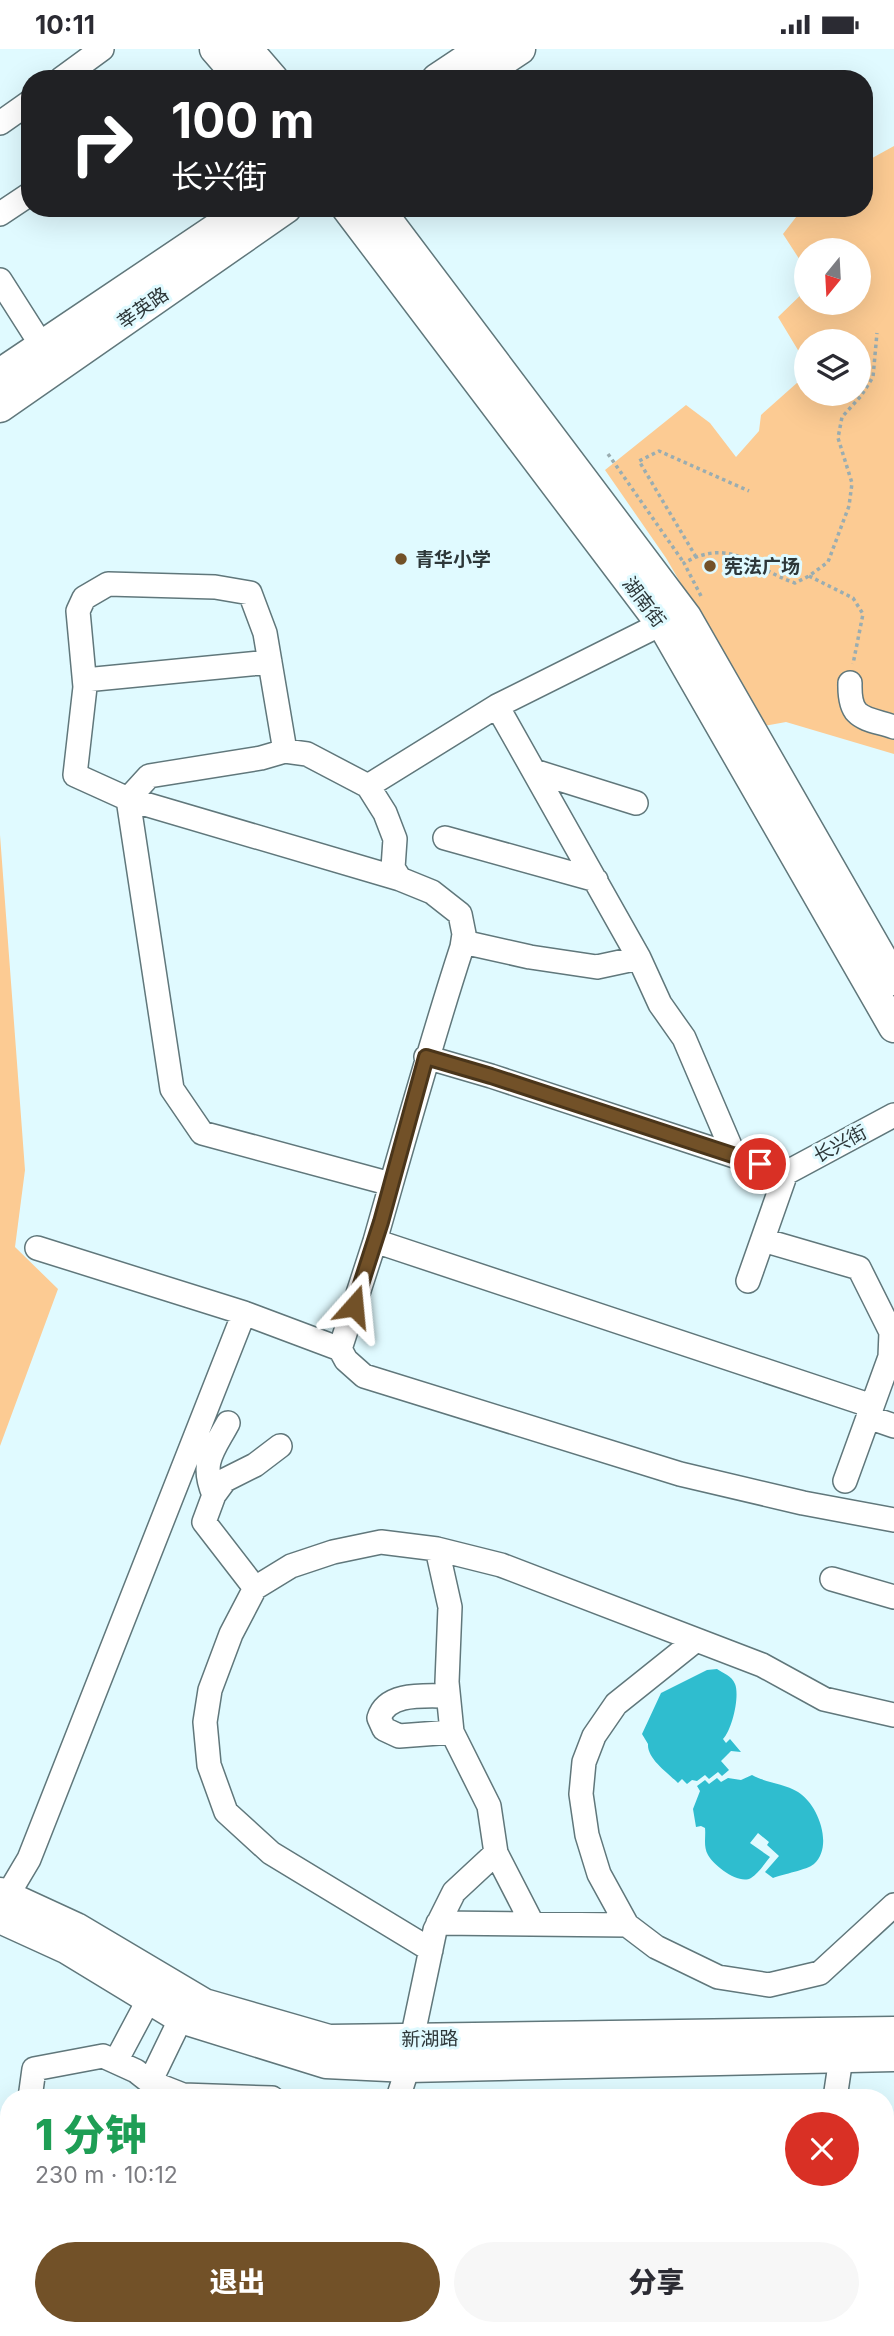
<!DOCTYPE html>
<html lang="zh">
<head>
<meta charset="utf-8">
<style>
  :root { --surface:#fff; --page:#f7f7f7; --text:#2b2b33; --muted:#7c7c81; --accent:#725128 }
  body { margin:0; font-family:Inter,"Noto Sans SC",sans-serif; background:var(--page); color:var(--text); height:100vh; display:flex; flex-direction:column; font-size:26px; white-space:nowrap }
  * { box-sizing:border-box; margin:0 }
  p { font-size:23px; color:var(--muted) }
  .icon { flex:none; width:38px; height:38px; fill:none; stroke:currentColor; stroke-width:2; stroke-linecap:round; stroke-linejoin:round }
  .map { position:relative; flex:1; overflow:hidden }
  .drawer { position:absolute; left:0px; top:2040px; width:894px; height:247px; display:flex; flex-direction:column; background:var(--surface); border-radius:28px 28px 0 0; box-shadow:0 7px 28px #0002 }
  .drawer>* { flex:none }
  .hud { position:absolute; left:21px; top:21px; width:852px; height:147px; border-radius:28px; box-shadow:0 7px 28px #0002; background:#202124; color:#fff; overflow:hidden }
  .needle { width:46px; rotate:198deg }
  .buttons { position:absolute; left:794px; top:189px; display:grid; gap:14px }
  .buttons a { display:grid; place-items:center; width:77px; height:77px; border-radius:50%; background:var(--surface); box-shadow:0 7px 28px #0002; font-size:35px }
  .pin { position:absolute; display:grid; place-items:center; width:60px; height:60px; color:#fff; margin:-30px; border:4px solid #fff; border-radius:50%; box-shadow:0 2px 7px #0007 }
  .me { position:absolute; width:77px; margin:-38px; rotate:18deg; stroke-linejoin:round; filter:drop-shadow(0 0 5px #0008) }
  .turn { display:flex; align-items:center; gap:24px; height:147px; padding:0 35px; font-size:32px }
  .turn .icon { width:91px; height:91px; stroke-width:2.5 }
  .turn b { display:block; font-size:49px; line-height:60px }
  .round { display:grid; place-items:center; flex:none; width:74px; height:74px; border-radius:37px; background:var(--page) }
  .overview { display:flex; align-items:center; justify-content:space-between; height:119px; padding:0 35px }
  h1 { font-size:42px; font-weight:800; line-height:52px; color:#1e9e55 }
  .primary-button { display:flex; gap:14px; margin-top:auto; padding:14px 35px }
  .primary-button a { flex:1; height:80px; border-radius:42px; background:var(--accent); color:#fff; font-size:28px; font-weight:800; line-height:80px; text-align:center }
  .primary-button a+a { background:var(--page); color:var(--text) }
  .status { display:flex; justify-content:space-between; align-items:center; height:49px; padding:0 35px; background:var(--surface); direction:ltr }
  .status svg { height:19px; fill:currentColor }
  .map>svg:first-child { display:block }
  .green { fill:#fccb93 }
  .water { fill:#2fbdcf }
  .lines { fill:none; stroke-linecap:round; stroke-linejoin:round }
  .minor-casing { stroke:#60777b; stroke-width:26 }
  .major-casing { stroke:#60777b; stroke-width:33 }
  .path { stroke:#9aadb1; stroke-width:3.5; stroke-dasharray:3.5 3.5; stroke-linecap:butt }
  .minor { stroke:#fff; stroke-width:23 }
  .major { stroke:#fff; stroke-width:30 }
  .route-casing { stroke:#4a351a; stroke-width:18 }
  .route { stroke:#725128; stroke-width:12 }
  .poi-dot { fill:#725128; stroke:#e0faff; stroke-width:2.5 }
  .labels { text-anchor:middle; dominant-baseline:central; stroke-width:6; stroke-linejoin:round; paint-order:stroke }
  .street-label { font-size:19px; fill:#2d3739; stroke:#e0faff }
  .poi-label { font-size:19px; font-weight:bold; fill:#2d3739; stroke:#e0faff; text-anchor:start }
</style>
</head>
<body>
<div class="status"><b>10:11</b><svg viewBox="0 0 49 12"><path d="M0 12V9h3v3zM5 12V6h3v6zM10 12V3h3v9zM15 12V0h3v12zM26 1h20v11H26zM47 4h2v5h-2z"/></svg></div>
<div class="map">
<svg width="894" height="2287" viewBox="0 0 894 2287">
  <rect width="100%" height="100%" fill="#e0faff"/>
  <!-- green -->
  <path class="green" d="M894 97V705L786 673 764 677 666 509 605 421 686 356 710 374 736 408 759 382 761 366 807 325V345H859V292H807V316L778 268 807 240V254H859V201H807V222L783 185 803 159H864L865 113Z
    M0 786 25 1121 15 1198 58 1240 0 1397Z"/>
  <!-- water -->
  <path class="water" d="M717 1620C723 1624 732 1627 735 1635 740 1647 732 1681 723 1690L726 1694 730 1690 741 1703 731 1702 721 1712 729 1721 722 1727 718 1723 709 1730 705 1726 697 1732 692 1731 687 1735 682 1730 678 1734C668 1724 647 1710 648 1695L642 1685 661 1644 707 1621Z
    M752 1726C766 1734 784 1734 798 1743 818 1755 834 1797 814 1815 807 1821 783 1825 773 1829L765 1823 779 1807 767 1796 769 1793 758 1784 750 1794 770 1808C765 1814 758 1825 751 1829 739 1836 714 1817 708 1806 703 1797 706 1788 705 1779L701 1777 696 1778 693 1760 700 1742 697 1737 705 1731 709 1735 717 1729 721 1733 728 1729 741 1731Z"/>
  <g class="lines">
    <defs>
      <path id="minor" d="M61 30 102 0
        M0 74 30 53
        M0 165 30 145
        M0 231 42 297
        M85 631 270 613
        M850 634C849 671 863 668 894 678
        M497 657 639 909
        M285 702 265 584 250 544 215 538 108 535 84 549 78 562 85 638 75 726 128 750 400 830
        M534 722 636 754
        M368 737 497 657 661 575
        M445 789 596 831
        M463 893 530 908 597 918 639 909 660 955 684 989 734 1106
        M426 1008 491 1027 786 1124 894 1066
        M391 1135 202 1084 172 1040 128 750 149 727 261 709 285 702 307 705 368 737 385 764 395 790 393 819 400 830 432 843 460 865 464 885 462 898C430 996 403 1094 375 1192L872 1357
        M763 1191 859 1219 891 1283 890 1308 845 1432
        M37 1199 244 1264 340 1300 375 1192
        M748 1232 786 1124
        M340 1300 346 1311 364 1327 680 1425 803 1454 894 1471
        M868 1368 894 1377
        M228 1374C213 1402 200 1413 214 1446L204 1473 255 1539
        M214 1446 225 1431 255 1416 280 1397
        M437 1500 450 1558 447 1633 452 1683 489 1757 496 1804 532 1874
        M832 1530 894 1548
        M696 1591 616 1655 594 1687 584 1713 581 1745 587 1786 599 1825 627 1876 656 1898 718 1928 769 1936 820 1924 894 1856
        M448 1647C424 1647 387 1643 379 1669L384 1680 399 1687 452 1683
        M7 1847 29 1810 244 1264
        M438 1874 627 1876
        M431 1901 271 1804 226 1763 209 1716 205 1673 210 1641 231 1585 255 1539 291 1517 333 1503 381 1493 437 1500 501 1516 762 1616 824 1650 894 1666
        M412 1990 435 1881 454 1843 496 1804
        M116 2012 149 1950
        M152 2046 150 2033 181 1969
        M30 2049 34 2020 103 2007 136 2022 150 2033 183 2046 272 2049
        M398 2049 408 2018
        M835 2049 841 2009
        M886 2231 894 2233
        M0 2234 9 2220
        M356 2278 358 2287
        M140 2287 154 2278
        M683 2287 686 2278
        M803 2287 804 2278"/>
      <path id="major" d="M215 0 241 30
        M247 0 273 30
        M437 30 482 0
        M475 30 520 0
        M347 159 666 581 894 978
        M378 159 686 568 894 931
        M0 325 247 159
        M0 358 286 159
        M0 1844 76 1879 204 1955 329 1991 894 1983
        M0 1869 66 1899 181 1969 326 2014 408 2018 894 2007"/>
    </defs>
    <!-- minor casing -->
    <use href="#minor" class="minor-casing"/>
    <!-- major casing -->
    <use href="#major" class="major-casing"/>
    <!-- path -->
    <path class="path" d="M608 405 684 514
      M696 508 639 412 659 402 749 442
      M809 527 853 549 863 565 853 615
      M701 547 684 514C732 487 753 520 795 534L809 527 828 513 849 457 852 434 838 389 842 368 861 347 873 328 877 284"/>
    <!-- minor -->
    <use href="#minor" class="minor"/>
    <!-- major -->
    <use href="#major" class="major"/>
  </g>
  <g class="lines">
    <defs>
      <path id="route" d="M354 1257 381 1173 426 1008 491 1027 760 1115"/>
    </defs>
    <!-- route casing -->
    <use href="#route" class="route-casing"/>
    <!-- route -->
    <use href="#route" class="route"/>
  </g>
  <!-- markers -->
  <g class="poi-dot">
    <circle cx="401" cy="510" r="7"/>
    <circle cx="710" cy="517" r="7"/>
  </g>
  <g class="labels">
    <!-- street labels -->
    <g class="street-label">
      <text transform="translate(143 259) rotate(-35)">莘英路</text>
      <text transform="translate(644 553) rotate(53)">湖南街</text>
      <text transform="translate(840 1095) rotate(-28)">长兴街</text>
      <text transform="translate(430 1990) rotate(-1)">新湖路</text>
    </g>
    <!-- poi labels -->
    <g class="poi-label">
      <text x="415" y="510">青华小学</text>
      <text x="724" y="517">宪法广场</text>
    </g>
  </g>
</svg>
<div class="buttons">
<a><svg class="needle" viewBox="-14 -14 28 28"><path d="M0-13l5 13h-10z" fill="#e53935"/><path d="M0 13l5-13h-10z" fill="#7c7c81"/></svg></a>
<a><svg class="icon" aria-label="layers" viewBox="0 0 24 24"><path d="M12 4l9 5-9 5-9-5zM3 14l9 5 9-5"/></svg></a>
</div>
<div class="pin" style="left:760px;top:1115px;background:#d93025"><svg class="icon" aria-label="arrive" viewBox="0 0 24 24"><path d="M6 21V4h12l-3 4 3 4H6"/></svg></div>
<svg class="me" style="left:354px;top:1257px" viewBox="-20 -20 40 40"><path d="M0-17L14 15 0 8-14 15z" fill="#725128" stroke="#fff" stroke-width="4"/></svg>
<div class="hud">
<div class="turn"><svg class="icon" aria-label="right" viewBox="0 0 24 24"><path d="M7 20v-9h11M14 6l5 5-5 5"/></svg><div><b>100 m</b>长兴街</div></div>
</div>
<section class="drawer">
<div class="overview"><div><h1>1 分钟</h1><p>230 m · 10:12</p></div><a class="round" style="background:#d93025;color:#fff"><svg class="icon" aria-label="close" viewBox="0 0 24 24"><path d="M6 6l12 12M18 6L6 18"/></svg></a></div>
<div class="primary-button"><a>退出</a><a>分享</a></div>
</section>
</div>
</body>
</html>
